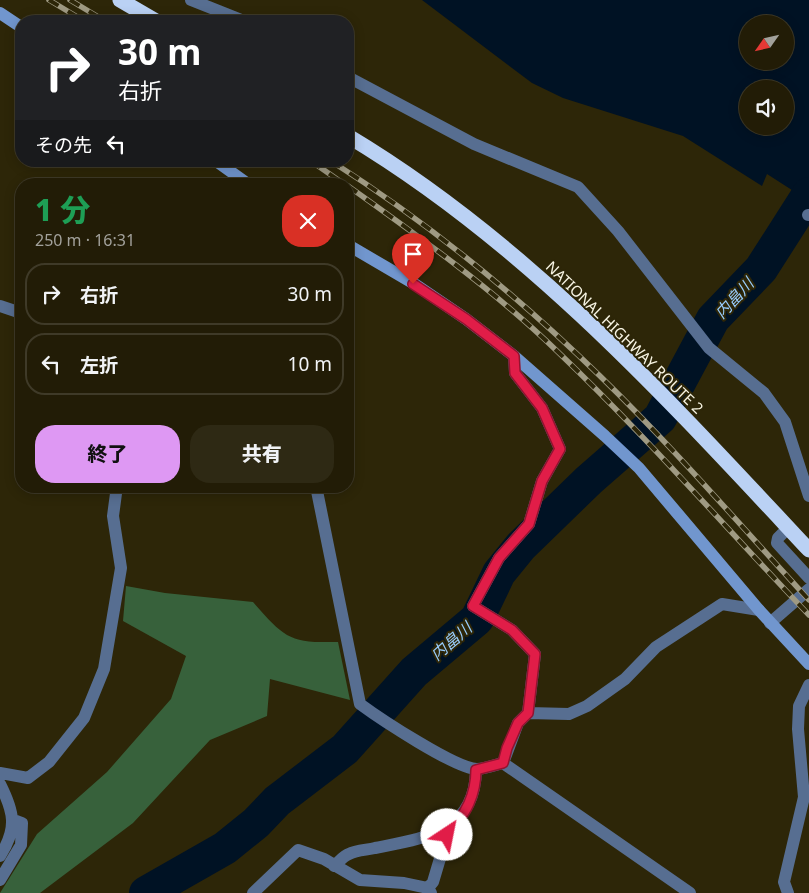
<!DOCTYPE html>
<html lang="ja">
<head>
<meta charset="utf-8">
<style>
  :root { --surface:#221c06; --page:#2e2914; --text:#f1f3f6; --muted:#a2a19b; --line:#3f3a28; --accent:#de98f3 }
  body { margin:0; font-family:"Noto Sans","Noto Sans JP",sans-serif; background:var(--page); color:var(--text); height:100vh; display:flex; flex-direction:column; font-size:19px; white-space:nowrap }
  * { box-sizing:border-box; margin:0 }
  p { font-size:16px; color:var(--muted) }
  .icon { flex:none; width:28px; height:28px; fill:none; stroke:currentColor; stroke-width:2; stroke-linecap:round; stroke-linejoin:round }
  .map { position:relative; flex:1; overflow:hidden }
  .side { position:absolute; left:15px; top:178px; width:339px; height:315px; display:flex; flex-direction:column; background:var(--surface); border-radius:20px; box-shadow:0 2px 12px #0003,0 0 0 1px var(--line) }
  .side>* { flex:none }
  .banner { position:absolute; left:15px; top:15px; width:339px; height:152px; border-radius:20px; box-shadow:0 2px 12px #0003,0 0 0 1px var(--line); background:#202124; color:#fff; overflow:hidden }
  .needle { width:32px; rotate:236deg }
  .tools { position:absolute; left:739px; top:15px; display:grid; gap:10px }
  .tools a { display:grid; place-items:center; width:55px; height:55px; border-radius:50%; background:var(--surface); box-shadow:0 2px 12px #0003,0 0 0 1px var(--line); font-size:25px }
  .pin { position:absolute; display:grid; place-items:center; width:42px; height:42px; color:#fff; margin:-51px -21px; border-radius:50% 50% 50% 0; rotate:-45deg; box-shadow:0 0 5px #0007 }
  .pin .icon { rotate:45deg }
  .me { position:absolute; width:55px; margin:-28px; rotate:34deg; stroke-linejoin:round; filter:drop-shadow(0 0 4px #0008) }
  .turn { display:flex; align-items:center; gap:18px; height:105px; padding:0 20px; font-size:22px }
  .turn .icon { width:65px; height:65px; stroke-width:2.5 }
  .turn b { display:block; font-size:35px; line-height:42px }
  .then { display:flex; align-items:center; height:48px; padding:0 20px; background:#0003; gap:10px; font-size:19px }
  .round { display:grid; place-items:center; flex:none; width:52px; height:52px; border-radius:20px; background:var(--page) }
  .summary { display:flex; align-items:center; justify-content:space-between; height:85px; padding:0 20px }
  h1 { font-size:30px; font-weight:800; line-height:38px; color:#1e9e55 }
  .button { display:flex; gap:10px; margin-top:auto; padding:10px 20px }
  .button a { flex:1; height:58px; border-radius:20px; background:var(--accent); color:#111; font-size:20px; font-weight:800; line-height:58px; text-align:center }
  .button a+a { background:var(--page); color:var(--text) }
  ul { padding:0; list-style:none }
  li { display:flex; align-items:center; gap:15px; height:62px; margin:0 10px 8px; padding:0 10px; border:2px solid var(--line); border-radius:20px }
  li div { flex:1 }
  li b { display:block; font-size:19px }
  li em { font-style:normal }
  .map>svg:first-child { display:block }
  .forest { fill:#37613b }
  .water { fill:#001224; fill-rule:evenodd }
  .lines { fill:none; stroke-linecap:round; stroke-linejoin:round }
  .river { stroke:#001224; stroke-width:34 }
  .street { stroke:#576e91; stroke-width:12 }
  .secondary { stroke:#7196ce; stroke-width:12 }
  .highway { stroke:#bad1f4; stroke-width:15 }
  .rail-casing { stroke:#9f9a83; stroke-width:5.5 }
  .rail { stroke:#2d2608; stroke-width:4; stroke-dasharray:11; stroke-linecap:butt }
  .route-casing { stroke:#92132f; stroke-width:12 }
  .route { stroke:#e11d48; stroke-width:9 }
  .labels { text-anchor:middle; dominant-baseline:central; stroke-width:4; stroke-linejoin:round; paint-order:stroke }
  .street-label { font-size:15px; fill:#f8f5e4; stroke:#2d2608 }
  .water-label { font-size:16px; font-style:italic; fill:#98ccfb; stroke:#2d2608 }
</style>
</head>
<body>
<div class="map">
<svg width="809" height="893" viewBox="0 0 809 893">
  <rect width="100%" height="100%" fill="#2d2608"/>
  <!-- forest -->
  <path class="forest" d="M126 586 165 593 253 602C285 638 289 643 338 642L350 700 270 679 267 716 210 740 133 823 40 893H0L37 834 107 772 171 699 186 656 123 621Z"/>
  <!-- water -->
  <path class="water" d="M422 0H809V201L767 174 762 186 683 136 563 98 532 83ZM748 24H785V61H748ZM748 89H785V126H748Z"/>
  <g class="lines">
    <!-- river -->
    <path class="river" d="M146 893 225 848 256 823 277 801 345 749 414 672 477 619 499 573 521 546 589 480 660 418 713 319 761 269 809 194"/>
    <!-- street -->
    <path class="street" d="M191 0 244 21
      M348 77 474 144 578 187 618 231 709 348 764 393 785 422 809 496
      M808 215H809
      M0 306 21 313
      M514 356 515 373 542 408 560 449 542 481 529 524 499 558 473 606 512 630 535 654 528 713
      M316 486 360 704C379 718 456 769 477 769 485 769 495 765 503 763L690 893
      M788 528 778 538 777 543 809 578
      M770 623 809 589
      M503 763 518 723 528 713 569 714 587 706 625 679 656 647 722 604 759 610
      M0 773 28 778 49 762 84 718 104 669 121 568 113 516 117 486
      M0 784C14 812 18 828 0 856
      M334 866C338 863 343 856 349 854 356 850 367 850 375 848 425 838 475 832 476 770
      M0 880 21 845 22 823 14 820
      M428 888 433 882 447 835 446 828
      M253 893 298 850 324 859 360 880 404 883 428 888 431 893
      M788 893 784 882 804 797 798 729 799 706 809 685"/>
    <!-- secondary -->
    <path class="secondary" d="M0 13 21 27
      M216 161 248 184
      M348 245 413 283 466 319 514 356 605 436 639 468 759 610 809 664"/>
    <!-- highway -->
    <path class="highway" d="M120 0 156 21
      M348 136C527 243 668 399 809 550"/>
    <defs>
      <path id="rail" d="M49 0 84 21
        M70 0 105 21
        M311 161 344 184
        M331 161C427 222 518 296 600 376 673 447 740 525 809 600
        M348 186C421 238 494 290 558 352 646 436 725 527 809 615"/>
    </defs>
    <!-- rail casing -->
    <use href="#rail" class="rail-casing"/>
    <!-- rail -->
    <use href="#rail" class="rail"/>
  </g>
  <g class="lines">
    <defs>
      <path id="route" d="M413 284 466 319 514 356 515 373 542 408 560 449 542 481 529 524 499 558 473 606 512 630 535 654 528 713 518 723 507 748 503 763 476 770C476 790 467 820 446 828L447 835"/>
    </defs>
    <!-- route casing -->
    <use href="#route" class="route-casing"/>
    <!-- route -->
    <use href="#route" class="route"/>
  </g>
  <g class="labels">
    <!-- street labels -->
    <g class="street-label">
      <text transform="translate(625 337) rotate(44)">NATIONAL HIGHWAY ROUTE 2</text>
    </g>
    <!-- water labels -->
    <g class="water-label">
      <text transform="translate(734 298) rotate(-47)">内畠川</text>
      <text transform="translate(451 641) rotate(-41)">内畠川</text>
    </g>
  </g>
</svg>
<div class="tools">
<a><svg class="needle" viewBox="-14 -14 28 28"><path d="M0-13l5 13h-10z" fill="#e53935"/><path d="M0 13l5-13h-10z" fill="#a2a19b"/></svg></a>
<a><svg class="icon" aria-label="sound" viewBox="0 0 24 24"><path d="M4 9h4l5-4v14l-5-4H4zM17 9q2 3 0 6"/></svg></a>
</div>
<div class="pin" style="left:413px;top:284px;background:#d93025"><svg class="icon" aria-label="arrive" viewBox="0 0 24 24"><path d="M6 21V4h12l-3 4 3 4H6"/></svg></div>
<svg class="me" style="left:447px;top:835px" viewBox="-20 -20 40 40"><circle r="19" fill="#fff"/><path d="M0-13L10 11 0 6-10 11z" fill="#e11d48"/></svg>
<div class="banner">
<div class="turn"><svg class="icon" aria-label="right" viewBox="0 0 24 24"><path d="M7 20v-9h11M14 6l5 5-5 5"/></svg><div><b>30 m</b>右折</div></div>
<div class="then">その先<svg class="icon" aria-label="left" viewBox="0 0 24 24"><path d="M17 20v-9H6M10 6l-5 5 5 5"/></svg></div>
</div>
<section class="side">
<div class="summary"><div><h1>1 分</h1><p>250 m · 16:31</p></div><a class="round" style="background:#d93025;color:#fff"><svg class="icon" aria-label="close" viewBox="0 0 24 24"><path d="M6 6l12 12M18 6L6 18"/></svg></a></div>
<ul>
<li><svg class="icon" aria-label="right" viewBox="0 0 24 24"><path d="M7 20v-9h11M14 6l5 5-5 5"/></svg><div><b>右折</b></div><em>30 m</em></li>
<li><svg class="icon" aria-label="left" viewBox="0 0 24 24"><path d="M17 20v-9H6M10 6l-5 5 5 5"/></svg><div><b>左折</b></div><em>10 m</em></li>
</ul>
<div class="button"><a>終了</a><a>共有</a></div>
</section>
</div>
</body>
</html>
